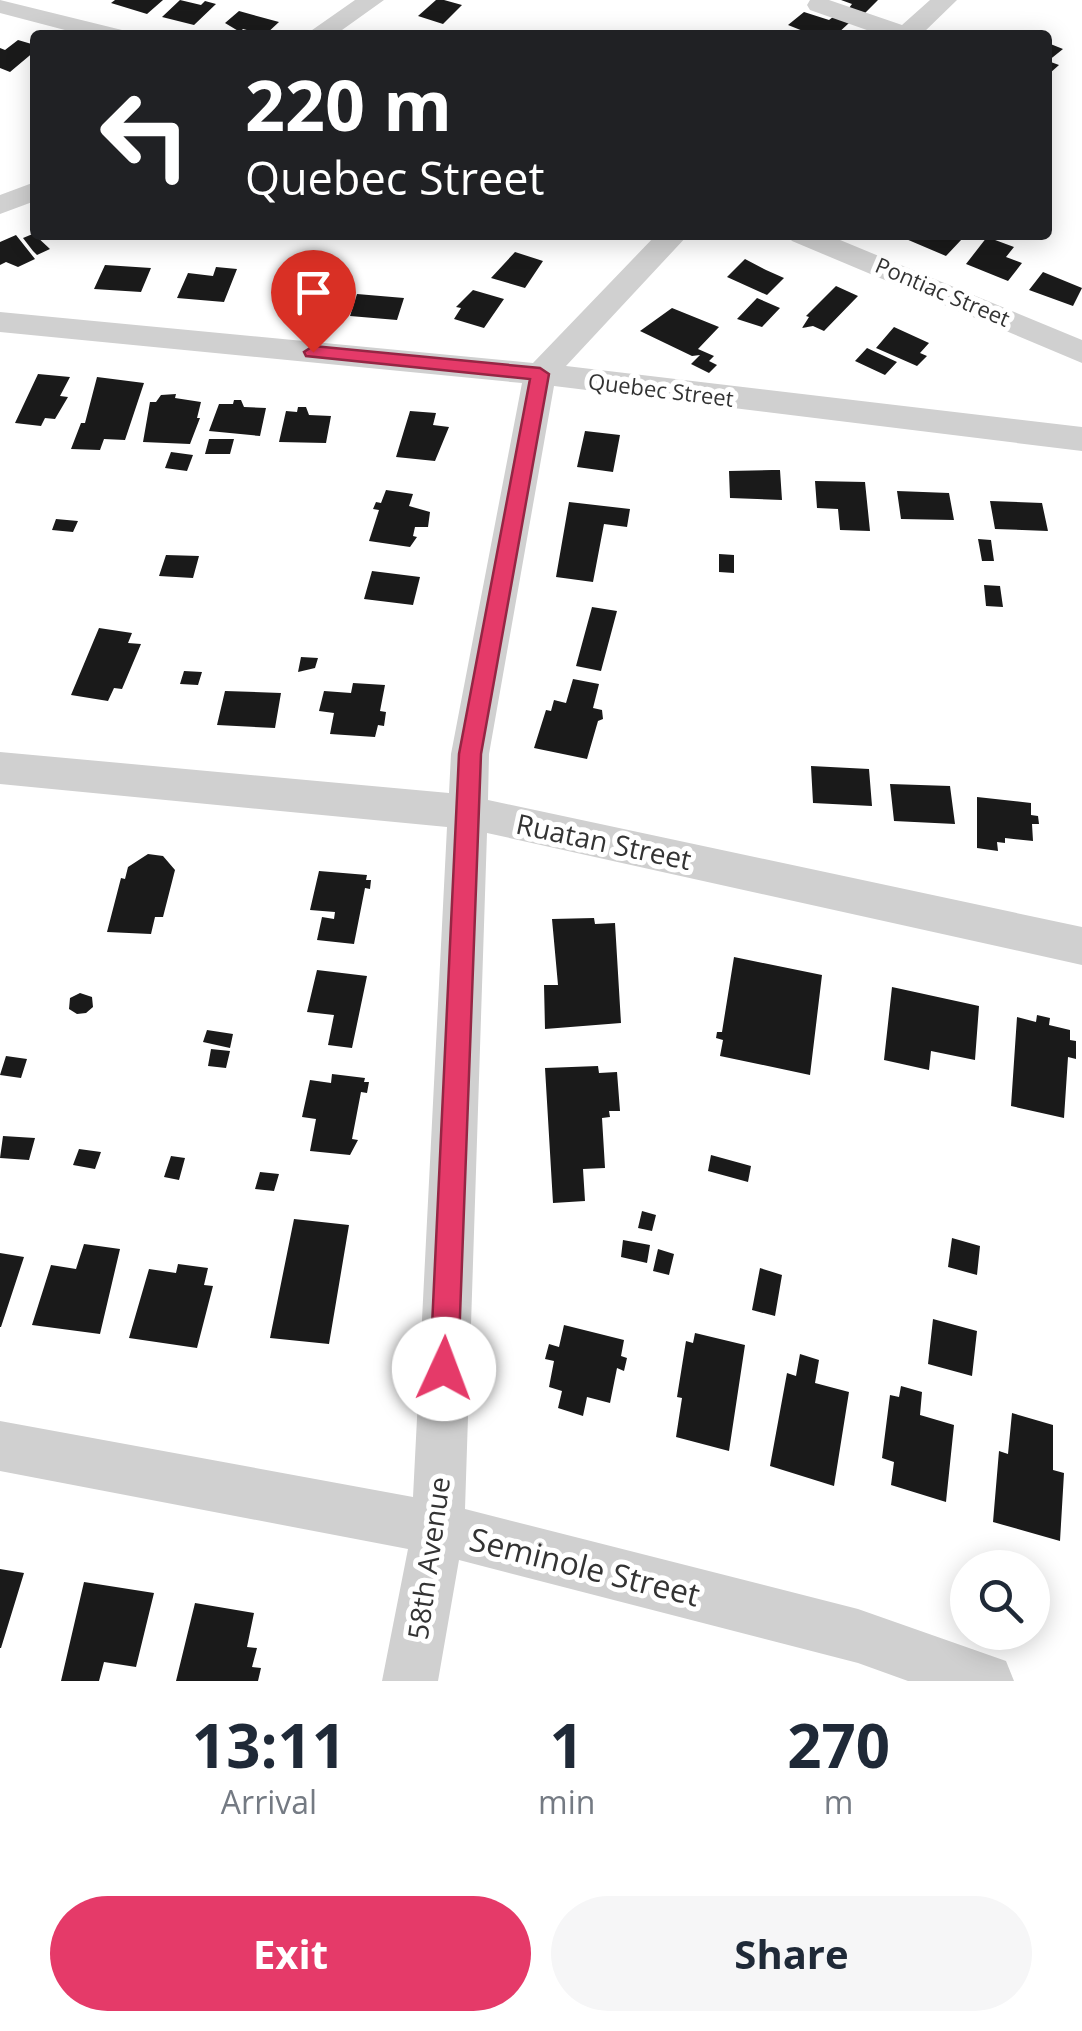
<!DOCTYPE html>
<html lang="en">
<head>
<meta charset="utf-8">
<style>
  :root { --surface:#fff; --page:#f6f6f7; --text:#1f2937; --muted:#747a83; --accent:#e53a69 }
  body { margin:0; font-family:"Open Sans",sans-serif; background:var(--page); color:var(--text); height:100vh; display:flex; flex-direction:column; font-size:38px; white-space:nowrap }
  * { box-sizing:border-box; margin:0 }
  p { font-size:32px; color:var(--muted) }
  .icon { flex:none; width:55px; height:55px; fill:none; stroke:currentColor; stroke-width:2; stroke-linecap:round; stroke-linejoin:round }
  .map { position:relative; height:1681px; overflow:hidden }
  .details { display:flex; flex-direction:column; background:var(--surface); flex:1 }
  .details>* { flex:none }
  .top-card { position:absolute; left:30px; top:30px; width:1022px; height:210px; border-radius:10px; box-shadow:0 5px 25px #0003; background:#202124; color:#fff; overflow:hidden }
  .buttons { position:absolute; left:950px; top:1550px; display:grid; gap:20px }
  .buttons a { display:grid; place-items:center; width:100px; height:100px; border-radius:50%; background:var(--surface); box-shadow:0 5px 25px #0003; font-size:50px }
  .pin { position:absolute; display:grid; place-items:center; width:85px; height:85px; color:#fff; margin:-102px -42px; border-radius:50% 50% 50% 0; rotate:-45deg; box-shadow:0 0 10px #0007 }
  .pin .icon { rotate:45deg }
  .me { position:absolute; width:110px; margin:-55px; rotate:2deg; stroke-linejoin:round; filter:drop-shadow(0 0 8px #0008) }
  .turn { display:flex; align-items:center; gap:35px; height:210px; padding:0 50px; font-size:45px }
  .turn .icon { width:130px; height:130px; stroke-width:2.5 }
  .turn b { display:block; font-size:70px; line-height:85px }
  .eta { display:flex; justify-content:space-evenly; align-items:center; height:170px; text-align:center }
  .eta b { font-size:60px; font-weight:700; line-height:70px }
  .primary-button { display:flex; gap:20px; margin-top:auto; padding:20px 50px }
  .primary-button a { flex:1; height:115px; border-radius:60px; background:var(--accent); color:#fff; font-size:40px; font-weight:700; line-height:115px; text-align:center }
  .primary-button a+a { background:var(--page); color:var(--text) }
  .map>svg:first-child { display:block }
  .building { fill:#1a1a1a }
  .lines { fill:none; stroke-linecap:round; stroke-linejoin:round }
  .minor { fill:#d0d0d0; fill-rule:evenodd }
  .route { fill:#e53a69; stroke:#952644; stroke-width:2.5 }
  .labels { text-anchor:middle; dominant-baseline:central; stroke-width:10; stroke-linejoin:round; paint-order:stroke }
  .far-street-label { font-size:22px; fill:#333; stroke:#fff }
  .street-label { font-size:28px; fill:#333; stroke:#fff }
  .near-street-label { font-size:32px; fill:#333; stroke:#fff }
</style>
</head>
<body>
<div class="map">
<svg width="1082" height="1681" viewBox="0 0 1082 1681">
  <rect width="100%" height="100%" fill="#fff"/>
  <!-- building -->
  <path class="building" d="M115 0H163L147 14 111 3Z
    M180 0 201 5 205 1 216 4 194 25 162 17Z
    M436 0H444L462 5 443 24 418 16Z
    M841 0H878L865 13 849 8 852 4Z
    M239 11 279 22 265 35 243 29 240 32 225 23Z
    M804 12 829 20 833 17 849 23 836 35H813L788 25Z
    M18 40 35 45V51L10 72 0 68V48L5 50Z
    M1048 43 1063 49 1048 61 1059 65 1050 73 1048 72Z
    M35 233V235L50 249 37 255 33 251 23 238Z
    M16 235 35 259 18 267 6 262 0 265V242Z
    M910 235H953L962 239 946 256 906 239Z
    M987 237 1014 247 1006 257 1022 263 1008 281 966 264Z
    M515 252 543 261 525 288 491 278Z
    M745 259 766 270 784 278 767 295 727 277Z
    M105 265 151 268 141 292 94 289Z
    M216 267 237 269 224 302 177 298 188 273 213 276Z
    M1043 272 1082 288 1073 306 1029 290Z
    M836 286 858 296 824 331 813 326 802 328 809 317 806 316Z
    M288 287 334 291 327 313 280 309Z
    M473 290 504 299 484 328 454 319 461 308 456 307Z
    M357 294 404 298 397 320 350 316Z
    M757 298 780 308 762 327 737 319Z
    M672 308 719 327 698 349 714 356 709 361 717 365 709 373 691 364 700 355 692 356 640 331Z
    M894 327 929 343 920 353 927 356 917 366 876 348Z
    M867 348 897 362 885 375 855 361Z
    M38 374 70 377 60 396 68 397 55 419 45 418 41 426 15 423Z
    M97 377 144 383 125 440 104 439 100 450 71 449 81 423H85Z
    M176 394 175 398 201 402 197 418H200L190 444 143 442 150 402H156L161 395Z
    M234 400H241L244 407 266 408 260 436 209 431 219 404H233Z
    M298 407H306L309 415 331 416 326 443 279 442 286 411 297 412Z
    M410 411 436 413 433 425 449 427 435 461 396 457Z
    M585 431 620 435 613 472 577 467Z
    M209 439H234L230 454H205Z
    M171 452 193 455 187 471 165 468Z
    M772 470H780L782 500 730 498 729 471Z
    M815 481 865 482 870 531 840 530 838 509 817 508Z
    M386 490 413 494 409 506 430 512 428 527H415L413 536 417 537 410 547 369 541 379 510 373 509 376 502 381 503Z
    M897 491 949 493 954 520 901 519Z
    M990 501 1042 503 1048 531 995 529Z
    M569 502 630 509 627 527 604 524 593 582 556 577Z
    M56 519 78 521 73 532 52 530Z
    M978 539 991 540 994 561H982Z
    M719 554 734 555V573L719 572Z
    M166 555 199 556 193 578 159 576Z
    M372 571 420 577 413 605 364 599Z
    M984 585 1000 586 1003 607 986 606Z
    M592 607 617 611 601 671 576 666Z
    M99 628 132 633 128 643 141 644 122 689 114 688 108 701 71 695Z
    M301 657 318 658 315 668 298 672Z
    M184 671 202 672 198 685 180 684Z
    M573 679 599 684 593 708 602 710 603 719 598 721 587 759 534 748 546 710 551 711 554 700 566 703Z
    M353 683 385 685 380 711 386 712 384 726 378 725 375 737 330 734 334 713 319 711 324 691 351 693Z
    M225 691 281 693 275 728 217 725Z
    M811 766 869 769 872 806 813 803Z
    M890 784 950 786 955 824 894 821Z
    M977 797 1031 803V815L1038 816 1039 824H1032L1033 841 1005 838V843L997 842 998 851 977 848Z
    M148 854 163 856 175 870 163 917H155L151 934 107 932 121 878 125 879 128 867Z
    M319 871 367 875 366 880H371L370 889 365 888 354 944 317 940 322 917 334 919 335 912 310 910Z
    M594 918 595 924 615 923 621 1023 545 1029 544 985H558L552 919Z
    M734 957 822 975 810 1075 720 1056 723 1040 716 1038 717 1032H722Z
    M317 970 367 976 352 1048 328 1045 334 1015 307 1012Z
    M892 987 979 1006 975 1060 931 1051 929 1070 884 1060Z
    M80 993 92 997 93 1007 86 1013 77 1014 69 1009 70 998Z
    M1037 1015 1050 1018 1049 1025 1070 1030V1040L1076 1041V1059L1068 1057 1064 1118 1011 1106 1017 1017 1036 1022Z
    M207 1030 233 1034 230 1048 203 1042Z
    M211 1049 230 1051 226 1068 208 1066Z
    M6 1056 27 1059 21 1078 0 1075Z
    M598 1066 599 1073 617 1072 620 1111H609L610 1117 602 1118 605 1168 583 1169 585 1201 553 1203 545 1068Z
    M332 1074 365 1078 364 1082H369L367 1093 361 1092 352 1139 358 1140 350 1155 310 1151 316 1119 302 1117 310 1080 331 1083Z
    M3 1136 35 1138 29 1160 0 1158Z
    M79 1149 101 1152 95 1169 73 1165Z
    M711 1155 751 1166 748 1182 708 1171Z
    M171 1156 185 1158 179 1180 164 1177Z
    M260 1172 279 1174 274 1191 255 1189Z
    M642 1211 656 1215 652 1231 638 1228Z
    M294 1219 349 1225 329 1344 270 1338Z
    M952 1238 980 1246 977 1275 948 1267Z
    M623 1240 650 1245 647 1263 621 1257Z
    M84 1244 120 1249 100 1334 32 1325 51 1265 76 1269Z
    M658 1249 674 1254 669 1275 653 1271Z
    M0 1253 24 1257 1 1327H0Z
    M178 1264 208 1268 204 1285 213 1286 197 1348 129 1338 149 1269 176 1273Z
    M760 1268 782 1275 775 1316 752 1310Z
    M933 1319 977 1331 972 1376 928 1364Z
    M564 1325 624 1340 621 1356 627 1358 624 1371 617 1368 610 1403 587 1397 583 1416 558 1408 562 1391 549 1387 554 1361 545 1359 549 1344 559 1347Z
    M695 1333 745 1345 729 1451 676 1437 682 1398 677 1397 686 1341 693 1343Z
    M800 1354 819 1360 815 1383 849 1392 834 1486 770 1466 787 1373 796 1376Z
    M901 1386 922 1392 920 1415 954 1425 946 1502 891 1485 894 1462 882 1458 890 1395 899 1397Z
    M1012 1413 1053 1425V1470L1064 1473 1060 1541 993 1522 999 1451 1008 1454Z
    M0 1569 24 1573 1 1648H0Z
    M84 1582 154 1593 136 1667 104 1662 99 1681H61Z
    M195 1603 254 1613 247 1647 257 1648 252 1667 261 1668 258 1681H176Z"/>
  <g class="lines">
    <!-- minor -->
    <path class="minor" d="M0 0 122 30 126 35H84L0 13Z
      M355 0H384L335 35H305Z
      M810 0H829L902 25 930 0H957L921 35H881L810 10 807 5Z
      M35 182V201L0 214V195Z
      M656 235H688L566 366 1082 427V451L554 386 489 754 488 800 1082 927V965L487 833 465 1509 858 1609 1006 1661 1014 1681H908L858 1663 459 1560 438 1681H382L408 1549 0 1471V1421L413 1497 447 827 0 784V752L449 793 451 754 522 383 0 332V312L533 363Z
      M787 235H828L1082 340V363L792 241Z"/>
  </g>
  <!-- route -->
  <path class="route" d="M313 346 540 368 549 374 481 754 458 1369 454 1379 444 1383 434 1379 430 1369 459 754 530 379 306 356 304 352Z"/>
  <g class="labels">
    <!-- far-street labels -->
    <g class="far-street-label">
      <text transform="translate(943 291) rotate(23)">Pontiac Street</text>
      <text transform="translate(661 389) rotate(7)">Quebec Street</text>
    </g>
    <!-- street labels -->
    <g class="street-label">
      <text transform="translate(604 841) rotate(12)">Ruatan Street</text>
      <text transform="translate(428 1558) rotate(-82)">58th Avenue</text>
    </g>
    <!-- near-street labels -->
    <g class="near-street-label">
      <text transform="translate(585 1566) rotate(14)">Seminole Street</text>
    </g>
  </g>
</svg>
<div class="buttons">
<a><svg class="icon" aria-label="search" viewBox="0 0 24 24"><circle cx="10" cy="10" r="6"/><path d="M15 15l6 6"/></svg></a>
</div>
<div class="pin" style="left:313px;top:352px;background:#d93025"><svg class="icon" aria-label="arrive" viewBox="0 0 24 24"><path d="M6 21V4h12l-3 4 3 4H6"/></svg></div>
<svg class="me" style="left:444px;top:1369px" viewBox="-20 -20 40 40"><circle r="19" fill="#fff"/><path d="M0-13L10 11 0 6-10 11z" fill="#e53a69"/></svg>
<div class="top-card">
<div class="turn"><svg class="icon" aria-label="left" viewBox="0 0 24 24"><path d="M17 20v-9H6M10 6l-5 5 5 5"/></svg><div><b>220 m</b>Quebec Street</div></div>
</div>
</div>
<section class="details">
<div class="eta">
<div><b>13:11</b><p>Arrival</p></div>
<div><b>1</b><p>min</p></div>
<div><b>270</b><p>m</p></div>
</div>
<div class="primary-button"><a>Exit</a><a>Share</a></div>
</section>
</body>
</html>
